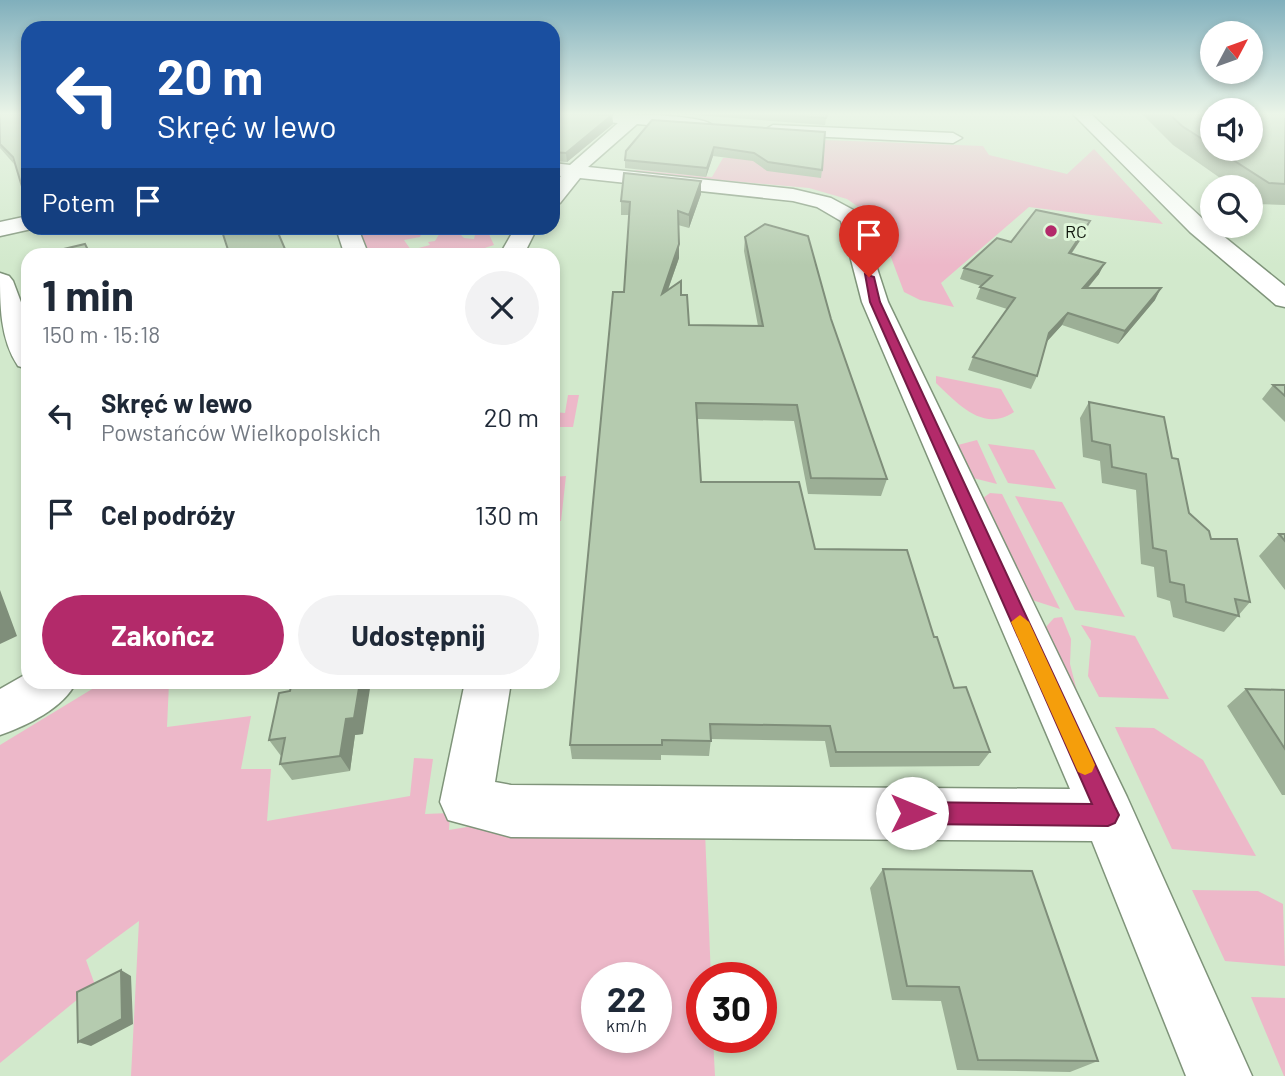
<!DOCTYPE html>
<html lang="pl">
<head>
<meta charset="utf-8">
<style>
  :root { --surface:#fff; --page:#f2f2f3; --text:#1f2937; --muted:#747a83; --accent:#b32a6a }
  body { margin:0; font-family:Barlow,sans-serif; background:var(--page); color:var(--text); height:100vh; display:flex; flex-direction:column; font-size:26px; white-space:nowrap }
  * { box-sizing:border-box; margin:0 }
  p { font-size:23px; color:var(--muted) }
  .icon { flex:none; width:38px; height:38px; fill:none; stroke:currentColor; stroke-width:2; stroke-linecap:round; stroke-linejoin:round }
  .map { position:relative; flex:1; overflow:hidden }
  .side { position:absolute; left:21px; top:248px; width:539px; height:441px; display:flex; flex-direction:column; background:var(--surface); border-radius:21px; box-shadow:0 4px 10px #0003 }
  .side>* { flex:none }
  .top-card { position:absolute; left:21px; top:21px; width:539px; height:214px; border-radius:21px; box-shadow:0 4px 10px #0003; background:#1a4fa0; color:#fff; overflow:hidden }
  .needle { width:46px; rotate:49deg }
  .fabs { position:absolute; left:1200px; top:21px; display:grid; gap:14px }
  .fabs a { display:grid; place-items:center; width:63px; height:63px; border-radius:50%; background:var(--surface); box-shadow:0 4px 10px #0003; font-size:35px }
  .speed { position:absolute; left:581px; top:962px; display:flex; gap:14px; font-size:35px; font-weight:700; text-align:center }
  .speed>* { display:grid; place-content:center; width:91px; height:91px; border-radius:50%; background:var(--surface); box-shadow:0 4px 10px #0003; line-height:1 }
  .speed small { font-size:18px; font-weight:400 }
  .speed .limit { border:10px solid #d22; background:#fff; color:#111 }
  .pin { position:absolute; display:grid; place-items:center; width:60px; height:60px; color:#fff; margin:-72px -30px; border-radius:50% 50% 50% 0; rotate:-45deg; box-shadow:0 0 7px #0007 }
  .pin .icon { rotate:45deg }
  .me { position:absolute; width:77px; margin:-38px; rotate:90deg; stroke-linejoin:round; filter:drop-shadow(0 0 5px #0008) }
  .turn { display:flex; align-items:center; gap:24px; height:147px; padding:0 21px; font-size:32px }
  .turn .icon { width:91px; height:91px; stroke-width:2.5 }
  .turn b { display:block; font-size:49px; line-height:60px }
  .then { display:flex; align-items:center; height:66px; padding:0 21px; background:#0003; gap:14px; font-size:26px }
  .round { display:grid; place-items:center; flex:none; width:74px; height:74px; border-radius:37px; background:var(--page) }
  .headline { display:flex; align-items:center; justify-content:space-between; height:119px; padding:0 21px }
  h1 { font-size:42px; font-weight:700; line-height:52px }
  .cta { display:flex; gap:14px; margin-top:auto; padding:14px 21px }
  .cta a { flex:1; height:80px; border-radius:42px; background:var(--accent); color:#fff; font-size:28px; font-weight:700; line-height:80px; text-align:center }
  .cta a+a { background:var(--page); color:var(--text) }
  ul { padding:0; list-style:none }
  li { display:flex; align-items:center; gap:21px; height:98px; padding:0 21px }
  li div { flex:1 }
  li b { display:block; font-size:26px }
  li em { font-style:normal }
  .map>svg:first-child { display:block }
  .green { fill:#edb8c9; fill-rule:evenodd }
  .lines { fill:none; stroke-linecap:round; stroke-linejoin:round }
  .street-casing { stroke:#7f947a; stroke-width:3 }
  .secondary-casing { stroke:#7f947a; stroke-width:3 }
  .street { fill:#fff; fill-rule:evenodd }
  .secondary { fill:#fff; fill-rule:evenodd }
  .wall { fill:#9caf96 }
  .shaded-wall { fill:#7f8e7a }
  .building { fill:#b5cbaf; stroke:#7f8e7a; stroke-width:2 }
  .route { fill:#b32a6a; stroke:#741b45; stroke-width:2 }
  .slow { fill:#f59e0b }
  .poi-dot { fill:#b32a6a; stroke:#dff6d9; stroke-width:2.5 }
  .labels { text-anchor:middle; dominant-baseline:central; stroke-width:6; stroke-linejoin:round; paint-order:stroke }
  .far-poi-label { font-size:18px; fill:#0e150c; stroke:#dff6d9; text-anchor:start }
</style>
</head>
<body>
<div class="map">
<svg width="1285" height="1076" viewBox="0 0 1285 1076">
  <rect width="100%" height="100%" fill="#d2e9cc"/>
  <!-- green -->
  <path class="green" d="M797 139 983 146 989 155 1067 174 1094 149 1163 224 1029 207 941 283 954 307 920 300 904 292 877 220 847 199 809 188 633 172 636 170 712 177 723 158H729L731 153Z
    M356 228H433L423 230 420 237 404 240 411 250 430 245 428 242 435 241 443 228 459 229 458 232 464 238 474 239 476 231 488 232 494 245 463 255H368Z
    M936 376 1001 389 1014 412C983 433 957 403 936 383Z
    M568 395H579L573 427H553V412L565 413Z
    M977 440 997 484 973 478 958 445Z
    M988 444 1034 450 1056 489 1008 483Z
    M566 476 561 521H553V477Z
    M990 493 1002 494 1060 609 1032 600 983 498Z
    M1015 496 1062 502 1125 617 1075 610Z
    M1062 617 1071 639 1070 664 1078 695 1045 628 1054 618Z
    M1081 625 1135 636 1169 699 1099 697 1088 676 1091 641Z
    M102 683H169L167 727 251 716 241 769H271L267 821 410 796 414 758 433 759 425 814 450 813 449 830 467 827 705 832 711 978H702V1038H713L715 1076H131L139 921 86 960 95 985 0 1063V745ZM597 978H656V1038H597Z
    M1115 727 1154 728 1203 760 1256 856 1172 849Z
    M1192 890 1258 891 1283 904 1285 966 1225 961Z
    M1251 997 1285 998V1076H1284Z"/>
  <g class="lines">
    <defs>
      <path id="street" d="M571 114C594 114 699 112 712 125L703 130 637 124 588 167 793 189 831 198 859 213 888 302 1127 797 1252 1076H1186L1092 841 511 837 448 820 440 802 465 682H511L495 782 511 785 1070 789 862 302 841 221 817 207 793 201 580 178 560 203 553 205V186L561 176 553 175V163L570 165 618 123 579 119Z
        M773 125 953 133 962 138 953 143 767 134 764 130Z
        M28 216V228H36L0 236V222Z
        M336 228H358L369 256H345Z
        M515 228H537L523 256H499Z
        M0 273 9 276 13 281 28 321V369L18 366C0 339 0 305 0 273Z
        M28 673V682H76C64 708 26 726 0 735V689Z"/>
      <path id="secondary" d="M1073 114H1091L1206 222 1285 286V307L1276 305 1190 232Z"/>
    </defs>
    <!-- street casing -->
    <use href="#street" class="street-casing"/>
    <!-- secondary casing -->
    <use href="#secondary" class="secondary-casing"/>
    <!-- street -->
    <use href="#street" class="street"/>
    <!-- secondary -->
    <use href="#secondary" class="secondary"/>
  </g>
  <!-- wall -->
  <path class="wall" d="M0 114 14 164 0 148Z
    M553 114 612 115 613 124 567 162 553 161Z
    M680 114H827L825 125Z
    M1142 114H1213V149H1251L1285 114V205L1257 204 1251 200V187H1233L1173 145Z
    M652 120 822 170 821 178 767 171 753 161 713 156 706 177 625 168V160Z
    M701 181V194L689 228 678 225 679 258 668 290 681 295 689 325 758 326 744 251 745 237 831 319 887 479 881 496 808 494 794 421 697 419 701 482 815 549 934 637 954 688 990 752 979 766 830 767 825 741 711 739 709 756 661 755V760L572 759 570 745 624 292 630 215H621V201Z
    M1090 221 1085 233 1072 253 1099 274 1088 288 1155 300 1118 344 1062 325 1046 342 1037 376 1031 389 968 370 973 357 1007 309 976 299 981 286 960 279 964 268 1011 242Z
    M1273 385H1285V422L1262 399Z
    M1089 402 1172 458 1189 513 1211 539 1250 602 1224 632 1173 617 1170 601 1157 597 1154 567 1141 564 1136 490 1102 483 1100 461 1083 457 1080 418Z
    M1279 534H1285V590L1259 556Z
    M1246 689 1285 690V795H1282L1227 706Z
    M290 691 363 734 355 735 350 771 292 780 280 764 281 756 269 740Z
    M883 869 1098 1061 1070 1072 957 1070 941 1001 892 1000 870 888Z"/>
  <!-- shaded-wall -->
  <path class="shaded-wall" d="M612 115 613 124 567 162 566 153Z
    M714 147 713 156 706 177 707 168Z
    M701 181V194L689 228V215Z
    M28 188V199L23 190Z
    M1090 221 1085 233 1064 264 1069 253Z
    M679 244V258L661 309 662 294Z
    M1105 263 1099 274 1077 300 1083 288Z
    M1161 288 1155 300 1118 344 1125 331Z
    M1068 313 1062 325 1043 346 1049 333Z
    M0 590 17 636 0 644Z
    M360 682H371L363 734 355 735 350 771 340 756 346 719Z
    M121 970 131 976 133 1024 91 1046 78 1042Z"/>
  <!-- building -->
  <path class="building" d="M0 114H28V188L23 190 13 157 0 144Z
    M553 114H593L612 115 566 153 553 152Z
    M766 114H827L826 118Z
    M1169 114H1213V146L1182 126Z
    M1251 114H1285V184L1269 183 1216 149H1251Z
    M652 120 825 132 822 170 768 162 754 153 714 147 707 168 625 160 626 151Z
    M624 173 701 181 689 215 678 211 679 244 662 294 681 281V295H687L689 325 763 326 745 237 765 224 808 236 831 319 887 479 811 478 797 405 696 403 701 482H799L815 549 907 550 934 637H937L954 688 966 687 990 752H836L830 726 710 724 711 741 662 740V745H570L613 292H624L630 202 621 201Z
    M1036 210 1090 221 1069 253 1105 263 1083 288H1161L1125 331 1068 313 1049 333 1037 376 973 357 1015 298 980 287 992 276 964 268 997 238 1011 242Z
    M221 228H276L288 256H230Z
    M85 244 91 256H49L47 253Z
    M1273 385H1285V396Z
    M1089 402 1164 417 1172 458 1178 459 1189 513 1209 531 1211 539H1237L1250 602 1235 599 1239 616 1186 602 1184 585 1170 582 1166 551 1153 548 1146 474 1112 467 1110 445 1092 441Z
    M1279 534H1285V541Z
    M292 682H360L354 718 346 719 340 756 280 764 285 738 269 740 279 693 290 691Z
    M1246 689 1285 690V749Z
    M883 869 1032 871 1098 1061 978 1060 959 987 907 986Z
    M121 970 122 1019 78 1042 77 992Z"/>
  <!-- sky -->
  <linearGradient id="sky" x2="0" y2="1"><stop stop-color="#80afbc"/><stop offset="0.43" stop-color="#ebf5e8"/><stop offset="1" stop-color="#ebf5e8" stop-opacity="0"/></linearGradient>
  <rect width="1285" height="265" fill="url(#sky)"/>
  <!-- route -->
  <path class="route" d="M865 274 874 277 880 302 1115 807 1119 815 1115 823 1108 826 912 824 904 821 901 813 904 806 912 802 1092 804 870 302Z"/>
  <!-- slow -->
  <path class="slow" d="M1020 615 1029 622 1092 758 1095 765 1092 772 1085 775 1078 772 1011 622Z"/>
  <!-- markers -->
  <circle class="poi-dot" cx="1051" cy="231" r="7"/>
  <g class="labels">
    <!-- far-poi labels -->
    <g class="far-poi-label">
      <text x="1065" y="231">RC</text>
    </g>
  </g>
</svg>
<div class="fabs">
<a><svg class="needle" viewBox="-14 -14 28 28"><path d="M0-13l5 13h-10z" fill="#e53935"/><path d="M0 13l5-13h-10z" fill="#747a83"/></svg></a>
<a><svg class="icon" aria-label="sound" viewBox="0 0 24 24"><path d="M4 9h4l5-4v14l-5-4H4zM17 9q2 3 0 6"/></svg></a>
<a><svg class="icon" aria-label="search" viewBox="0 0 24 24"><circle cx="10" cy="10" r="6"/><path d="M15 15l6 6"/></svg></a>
</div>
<div class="speed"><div>22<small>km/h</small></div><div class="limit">30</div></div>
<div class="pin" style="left:869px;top:277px;background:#d93025"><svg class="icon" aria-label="arrive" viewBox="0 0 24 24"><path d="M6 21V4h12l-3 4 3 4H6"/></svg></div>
<svg class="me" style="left:912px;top:813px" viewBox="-20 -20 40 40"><circle r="19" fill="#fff"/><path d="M0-13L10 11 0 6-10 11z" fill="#b32a6a"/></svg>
<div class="top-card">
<div class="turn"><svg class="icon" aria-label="left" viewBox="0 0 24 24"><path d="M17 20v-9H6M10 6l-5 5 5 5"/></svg><div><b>20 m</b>Skręć w lewo</div></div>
<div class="then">Potem<svg class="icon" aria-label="arrive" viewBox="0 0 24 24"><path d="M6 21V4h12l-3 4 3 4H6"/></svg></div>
</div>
<section class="side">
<div class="headline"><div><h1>1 min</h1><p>150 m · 15:18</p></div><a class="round"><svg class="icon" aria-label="close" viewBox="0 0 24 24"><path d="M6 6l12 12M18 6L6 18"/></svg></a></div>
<ul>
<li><svg class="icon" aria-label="left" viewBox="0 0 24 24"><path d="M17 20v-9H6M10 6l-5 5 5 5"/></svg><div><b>Skręć w lewo</b><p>Powstańców Wielkopolskich</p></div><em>20 m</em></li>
<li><svg class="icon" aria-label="arrive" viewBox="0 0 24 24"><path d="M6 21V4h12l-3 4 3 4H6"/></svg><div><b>Cel podróży</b></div><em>130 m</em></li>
</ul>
<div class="cta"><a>Zakończ</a><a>Udostępnij</a></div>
</section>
</div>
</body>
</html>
